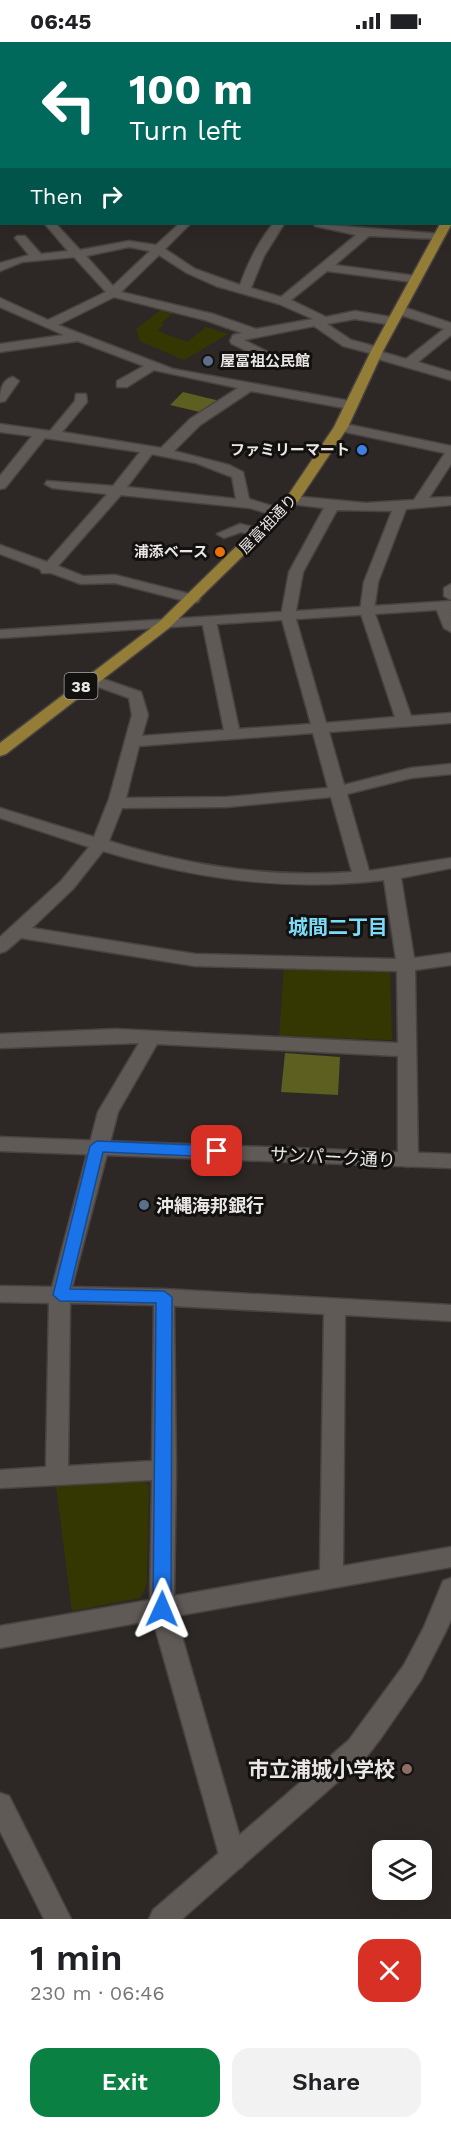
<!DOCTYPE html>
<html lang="en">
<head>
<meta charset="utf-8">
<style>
  :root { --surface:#fff; --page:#f2f2f2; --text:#202124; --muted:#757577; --accent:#0b8043 }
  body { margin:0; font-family:"Work Sans","Noto Sans JP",sans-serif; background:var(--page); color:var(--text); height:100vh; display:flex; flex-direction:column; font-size:22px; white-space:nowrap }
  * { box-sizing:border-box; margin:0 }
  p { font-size:20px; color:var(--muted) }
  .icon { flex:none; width:33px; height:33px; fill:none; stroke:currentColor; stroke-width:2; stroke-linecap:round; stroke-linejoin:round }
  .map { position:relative; height:1877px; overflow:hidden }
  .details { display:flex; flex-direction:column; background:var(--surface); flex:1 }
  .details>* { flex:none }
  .guide { position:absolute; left:0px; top:0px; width:452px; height:183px; box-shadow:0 6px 24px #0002; background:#00695c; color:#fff; overflow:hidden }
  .controls { position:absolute; left:372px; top:1798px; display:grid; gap:12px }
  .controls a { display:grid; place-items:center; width:60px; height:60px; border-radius:12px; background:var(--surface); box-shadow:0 6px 24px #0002; font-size:30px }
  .pin { position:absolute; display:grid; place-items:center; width:51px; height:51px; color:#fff; margin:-26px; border-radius:12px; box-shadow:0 3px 9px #0006 }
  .me { position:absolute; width:66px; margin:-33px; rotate:1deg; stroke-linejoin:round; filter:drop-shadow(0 0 4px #0008) }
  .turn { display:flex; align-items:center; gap:21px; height:126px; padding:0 30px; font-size:27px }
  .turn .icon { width:78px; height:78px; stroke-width:2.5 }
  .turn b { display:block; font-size:42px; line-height:51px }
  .then { display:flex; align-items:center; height:57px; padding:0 30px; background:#0003; gap:12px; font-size:22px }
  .round { display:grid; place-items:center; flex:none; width:63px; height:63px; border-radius:18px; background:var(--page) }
  .head { display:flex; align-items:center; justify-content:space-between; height:102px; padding:0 30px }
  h1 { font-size:36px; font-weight:600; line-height:45px }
  .button { display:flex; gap:12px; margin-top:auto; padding:12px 30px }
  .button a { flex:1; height:69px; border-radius:18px; background:var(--accent); color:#fff; font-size:24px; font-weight:600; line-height:69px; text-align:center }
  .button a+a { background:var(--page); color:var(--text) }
  .status { display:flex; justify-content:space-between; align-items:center; height:42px; padding:0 30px; background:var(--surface); direction:ltr }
  .status svg { height:16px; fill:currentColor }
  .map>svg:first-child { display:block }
  .green { fill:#353703 }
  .forest { fill:#5c5f1f }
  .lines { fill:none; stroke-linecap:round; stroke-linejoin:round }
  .minor-casing { stroke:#484341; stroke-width:3 }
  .tertiary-casing { stroke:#484341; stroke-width:3 }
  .primary-casing { stroke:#484341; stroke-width:3 }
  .trunk-casing { stroke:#484341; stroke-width:3 }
  .minor { fill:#605a57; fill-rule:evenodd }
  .tertiary { fill:#605a57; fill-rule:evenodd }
  .primary { fill:#947d37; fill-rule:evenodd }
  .trunk { fill:#a5882c; fill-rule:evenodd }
  .route { fill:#1a73e8; stroke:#114b97; stroke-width:1.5 }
  .service-dot { fill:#5c6f8a; stroke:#131110; stroke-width:2 }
  .shop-dot { fill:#3f7fe0; stroke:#131110; stroke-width:2 }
  .food-dot { fill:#e8710a; stroke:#131110; stroke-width:2 }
  .education-dot { fill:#8d6e63; stroke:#131110; stroke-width:2 }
  .labels { text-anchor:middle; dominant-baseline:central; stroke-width:6; stroke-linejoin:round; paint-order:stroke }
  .far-poi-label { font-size:15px; font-weight:bold; fill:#e9e6e4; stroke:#131110; text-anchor:end }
  .far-street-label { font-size:15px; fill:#e9e6e4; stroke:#131110 }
  .shield { fill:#131110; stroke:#a9a6a4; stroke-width:1.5 }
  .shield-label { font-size:16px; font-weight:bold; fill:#e9e6e4 }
  .street-label { font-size:18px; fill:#e9e6e4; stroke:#131110 }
  .poi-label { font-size:18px; font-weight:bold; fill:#e9e6e4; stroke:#131110; text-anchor:start }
  .neighbourhood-label { font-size:20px; font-weight:bold; fill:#7adcf8; stroke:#131110 }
  .near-poi-label { font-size:21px; font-weight:bold; fill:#e9e6e4; stroke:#131110; text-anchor:end }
</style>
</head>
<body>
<div class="status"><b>06:45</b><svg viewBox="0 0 49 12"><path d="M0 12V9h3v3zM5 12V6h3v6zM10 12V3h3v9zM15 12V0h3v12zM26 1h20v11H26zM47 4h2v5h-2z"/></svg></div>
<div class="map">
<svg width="451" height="1877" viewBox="0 0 451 1877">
  <rect width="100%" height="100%" fill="#2d2825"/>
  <!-- green -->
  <path class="green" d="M162 267 175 269 161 281 164 282 158 289 187 300 206 285 228 292 184 318 140 299 136 287Z
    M284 925 390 929 392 998 279 994Z
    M137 1433 149 1444 147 1542 140 1556 72 1569 55 1437Z"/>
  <!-- forest -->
  <path class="forest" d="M183 350 220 359 204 371 170 363Z
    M285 1011 340 1015 338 1053 281 1050Z"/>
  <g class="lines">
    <defs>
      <path id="minor" d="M43 0H53V2H43Z
        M0 59H2L0 67Z
        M0 102H2V108H0Z
        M450 131H451V137H450Z
        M0 134H2L0 142Z
        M45 182H56L80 208 129 199 156 203 179 182H190L165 207 195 227 240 243C248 221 258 200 273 182H284L264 214 251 246 281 255 356 193 315 184 314 182 443 192 445 194 439 197 369 194 335 223 416 234 420 235V241L327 229 291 258 326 275 355 269 397 276 399 279 393 283 355 277 327 282 351 298 381 306 382 310 406 317 444 287 395 271V265H403L451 281V293L418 320 451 330V338L371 315 370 311 343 304 314 284 244 298 270 311V317L266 318 232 302 230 299 233 293 242 291 205 278 114 255 58 283 173 327 350 359 356 363 350 367 251 349 200 383 174 409 229 423 243 430 249 457 285 468V474L280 475 250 466 121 453 58 524 83 534 115 533 198 554 200 557 198 560 193 561 115 541 81 542 51 531H42L40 527 0 512V503L47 520 107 452 52 446 45 442 47 439 113 444 140 410 45 396 5 446 0 447V434L32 394 0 390V382L50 389 75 359 76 352H86L87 360 62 390 161 406 190 377 238 346 154 328 127 345H117V339L144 324 78 299 0 310V302L64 293 0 265V256L48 278 106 250 74 215 22 220 0 229V221L29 213 15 196 17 194H25L41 212 68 209ZM129 205 150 209 113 244 86 214ZM159 213 187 231 216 244 279 262 313 277 256 287 213 272 121 250ZM152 412 196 421 232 435 236 457 127 445Z
        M13 335 19 339 5 359 0 360C0 350 1 338 13 335Z
        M341 381 451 404V422L429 456 451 455V463L406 467 378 540 374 569 411 674 451 671V681L329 690 344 743 411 726 451 722V732L411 736 347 752 369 829 451 816V826L401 836 414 916 451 911V923L415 928 418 1118 415 1123 408 1125 401 1123 398 1118V1014L157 1002 118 1070 72 1245 164 1247 451 1263V1279L345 1273 343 1524 451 1505V1525L176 1574 246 1816 242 1825 233 1829 224 1825 220 1816 153 1578 0 1606V1584L150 1558 152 1438 0 1446V1428L46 1425 49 1261 0 1260V1244L52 1245 98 1070 139 1001 0 1006V992L115 987 398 1001 397 929 195 924 21 896 6 909 0 911V895L61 839 89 805 0 776V766L94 795 109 757 132 673 129 656 85 640 82 637 85 634H95L141 650 148 673 142 694 224 688 202 579 204 576 209 575 216 579 239 687 311 682 281 574 289 530 324 466 292 462 285 458 292 454 366 461 414 458 445 411 336 388 334 385ZM337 468 392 469 364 540 360 569 395 675 326 681 295 574 303 530ZM313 691 328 746 227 755 126 756 139 704ZM331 755 352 830C269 836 189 824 109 799L122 766 227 765ZM103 809C195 837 288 850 384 838L396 917 195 912 32 886 73 847ZM70 1261 154 1263 152 1419 68 1424ZM174 1264 324 1272 320 1528 174 1554 176 1428Z
        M240 482 265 488 267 491 260 495 241 490 224 496 217 492Z
        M451 542V558L444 554V546Z
        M442 560 447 561 451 568V590L444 586 435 564Z
        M0 1751 9 1754 71 1877H44L0 1789Z"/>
      <path id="tertiary" d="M451 559V567L0 596V588Z
        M0 1095 451 1112V1126L0 1109Z
        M451 1536V1578L446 1589 421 1638 381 1696 367 1714 182 1877H149L153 1868 349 1698 404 1623 424 1585 443 1539Z"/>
      <path id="primary" d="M450 180 451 183 383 309 348 385 297 461 169 586 6 712 0 714V701L159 580 287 455 334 385 371 309 440 182Z"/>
      <path id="trunk" d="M235 0H247L248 2H236Z
        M277 0H289L290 2H278Z
        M450 63H451V69H450Z
        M450 81H451V87H450Z"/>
    </defs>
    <!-- minor casing -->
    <use href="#minor" class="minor-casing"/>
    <!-- tertiary casing -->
    <use href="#tertiary" class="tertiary-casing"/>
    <!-- primary casing -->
    <use href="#primary" class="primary-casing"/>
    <!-- trunk casing -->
    <use href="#trunk" class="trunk-casing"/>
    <!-- minor -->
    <use href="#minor" class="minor"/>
    <!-- tertiary -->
    <use href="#tertiary" class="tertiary"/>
    <!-- primary -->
    <use href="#primary" class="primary"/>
    <!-- trunk -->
    <use href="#trunk" class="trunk"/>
  </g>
  <!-- route -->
  <path class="route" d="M97 1099 217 1104 224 1109 217 1115 103 1110 70 1247 164 1249 172 1255 171 1567 168 1573 162 1575 156 1573 153 1567 156 1261 60 1259 53 1253 90 1104Z"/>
  <!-- markers -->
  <g class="service-dot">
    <circle cx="208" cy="319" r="6"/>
    <circle cx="144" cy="1163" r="6"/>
  </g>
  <circle class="shop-dot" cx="362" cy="408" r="6"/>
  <circle class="food-dot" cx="220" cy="510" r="6"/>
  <circle class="education-dot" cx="407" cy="1727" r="6"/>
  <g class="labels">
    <!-- far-poi labels -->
    <g class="far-poi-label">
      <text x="220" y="319" text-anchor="start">屋冨祖公民館</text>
      <text x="350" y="408">ファミリーマート</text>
      <text x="208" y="510">浦添ベース</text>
    </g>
    <!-- far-street labels -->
    <g class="far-street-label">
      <text transform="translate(268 482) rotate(-46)">屋富祖通り</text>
    </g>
    <!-- shield labels -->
    <rect class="shield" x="64.5" y="631" width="33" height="26" rx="4.5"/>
    <g class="shield-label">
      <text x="81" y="644">38</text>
    </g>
    <!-- street labels -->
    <g class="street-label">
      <text transform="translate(333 1115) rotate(3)">サンパーク通り</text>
    </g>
    <!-- poi labels -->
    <g class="poi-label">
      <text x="156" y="1163">沖縄海邦銀行</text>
    </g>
    <!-- neighbourhood labels -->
    <g class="neighbourhood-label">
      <text x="338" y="885">城間二丁目</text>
    </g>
    <!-- near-poi labels -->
    <g class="near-poi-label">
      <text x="395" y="1727">市立浦城小学校</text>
    </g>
  </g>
</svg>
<div class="controls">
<a><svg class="icon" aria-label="layers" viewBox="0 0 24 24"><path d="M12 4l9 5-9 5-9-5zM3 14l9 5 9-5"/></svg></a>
</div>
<div class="pin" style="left:217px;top:1109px;background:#d93025"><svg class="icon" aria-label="arrive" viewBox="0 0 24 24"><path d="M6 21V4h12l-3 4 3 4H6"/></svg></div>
<svg class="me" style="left:162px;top:1567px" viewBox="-20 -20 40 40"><path d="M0-17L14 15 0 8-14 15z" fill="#1a73e8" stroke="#fff" stroke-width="4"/></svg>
<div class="guide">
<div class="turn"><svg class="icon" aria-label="left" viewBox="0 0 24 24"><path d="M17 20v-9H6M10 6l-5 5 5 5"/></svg><div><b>100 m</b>Turn left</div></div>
<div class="then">Then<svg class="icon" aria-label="right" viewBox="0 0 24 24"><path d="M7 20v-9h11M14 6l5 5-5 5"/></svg></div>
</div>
</div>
<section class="details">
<div class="head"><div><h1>1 min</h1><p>230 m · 06:46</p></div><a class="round" style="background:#d93025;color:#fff"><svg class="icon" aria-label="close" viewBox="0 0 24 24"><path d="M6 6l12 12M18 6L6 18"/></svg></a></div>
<div class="button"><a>Exit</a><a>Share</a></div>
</section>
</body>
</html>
